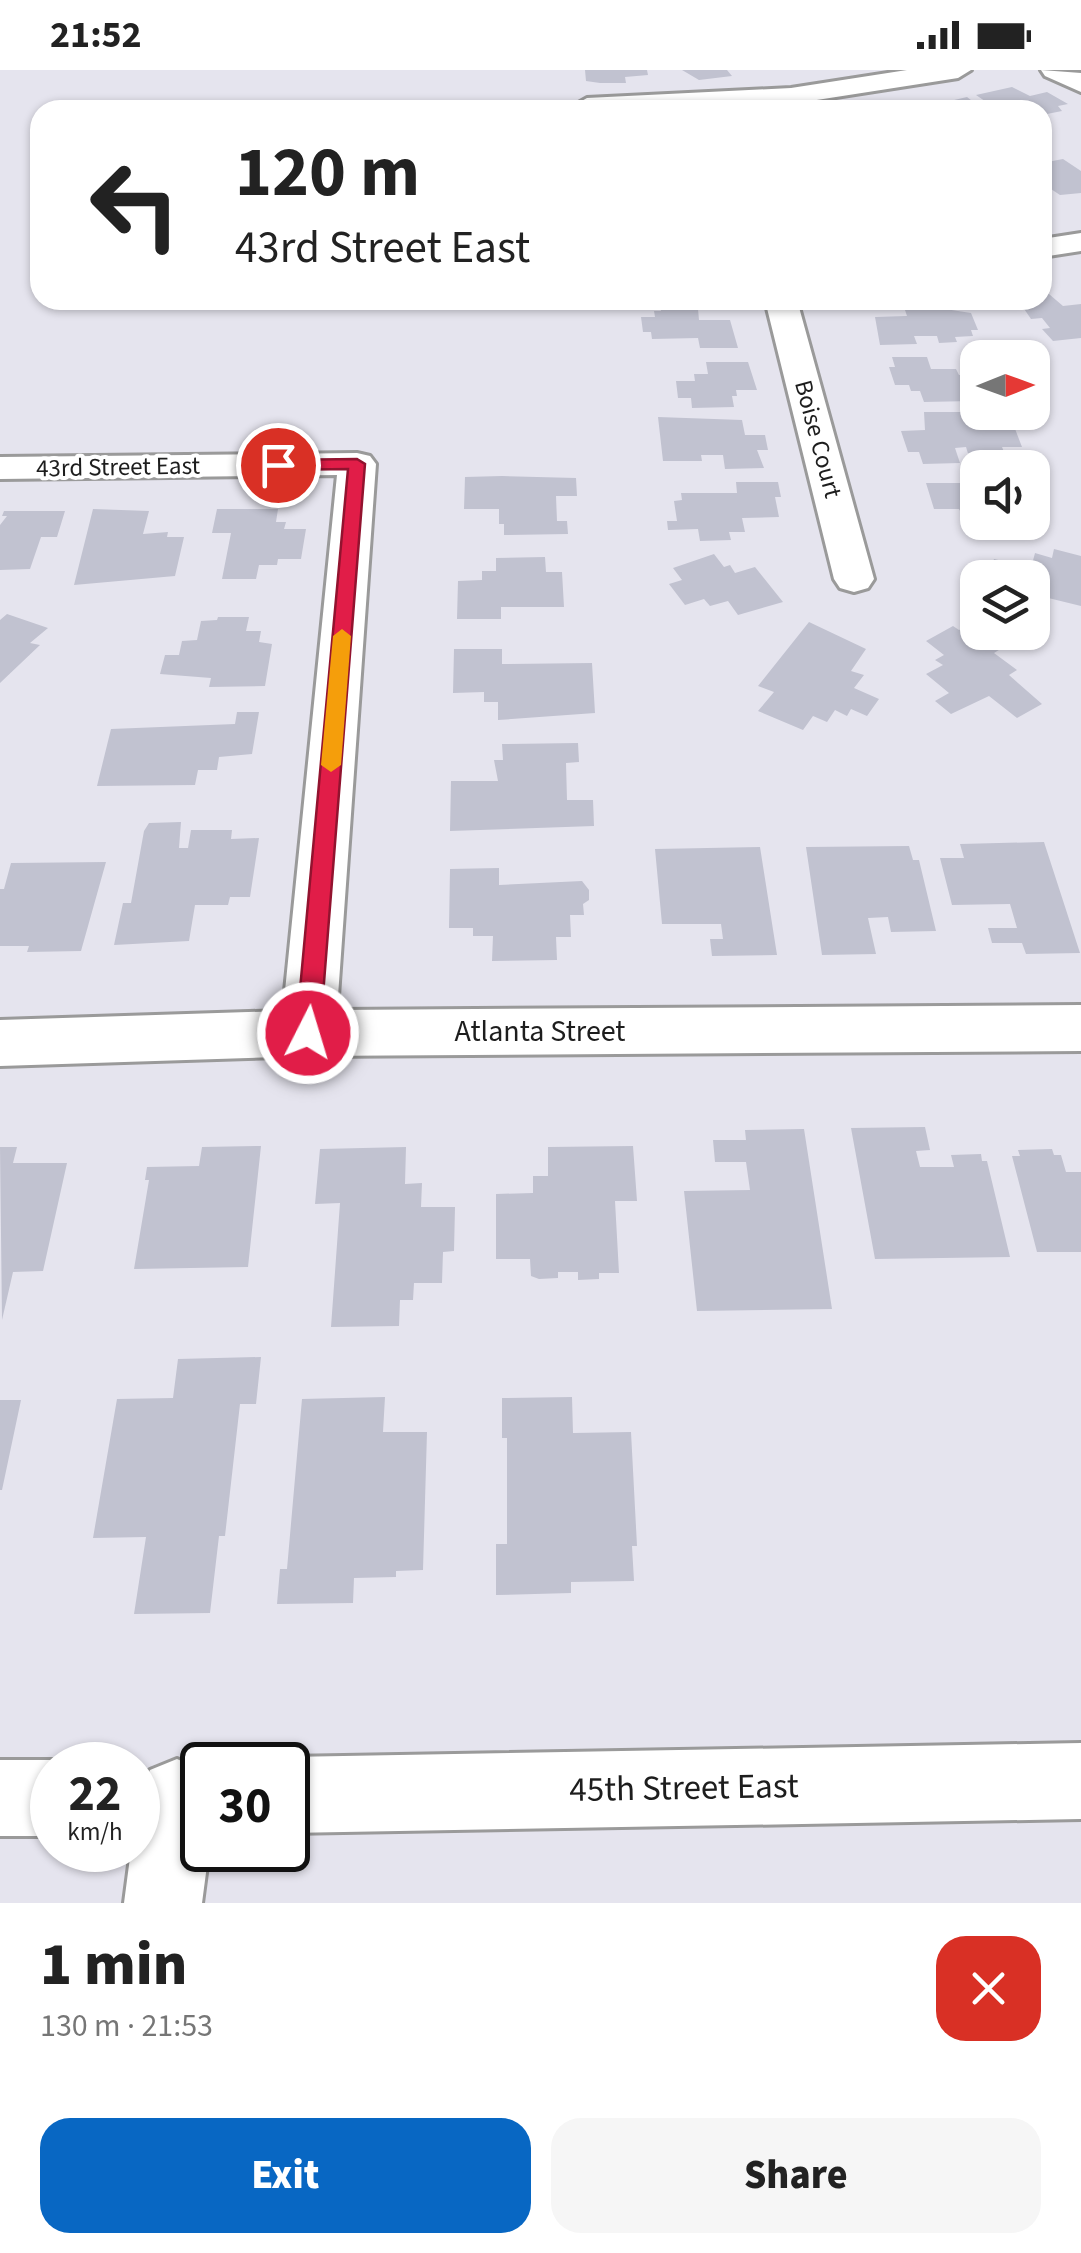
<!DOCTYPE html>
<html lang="en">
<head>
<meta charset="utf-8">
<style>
  :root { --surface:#fff; --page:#f6f6f6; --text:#222; --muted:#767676; --accent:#0867c3 }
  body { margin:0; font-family:"Source Sans 3",sans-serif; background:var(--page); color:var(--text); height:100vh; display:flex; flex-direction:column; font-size:38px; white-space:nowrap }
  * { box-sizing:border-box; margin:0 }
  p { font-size:32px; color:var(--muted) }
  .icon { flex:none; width:55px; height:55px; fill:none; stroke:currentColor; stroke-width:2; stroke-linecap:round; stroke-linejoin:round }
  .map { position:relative; height:1833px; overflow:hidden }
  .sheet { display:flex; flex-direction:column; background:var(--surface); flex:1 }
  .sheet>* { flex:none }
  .hud { position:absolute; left:30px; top:30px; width:1022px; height:210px; border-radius:30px; box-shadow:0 2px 8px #0004; background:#fff; color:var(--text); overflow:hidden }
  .needle { width:65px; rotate:89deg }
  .controls { position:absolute; left:960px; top:270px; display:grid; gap:20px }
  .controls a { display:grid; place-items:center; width:90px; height:90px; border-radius:20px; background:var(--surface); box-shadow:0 2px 8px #0004; font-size:50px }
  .speed { position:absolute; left:30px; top:1672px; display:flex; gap:20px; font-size:50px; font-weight:700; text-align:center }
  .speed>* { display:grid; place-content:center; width:130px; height:130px; border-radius:50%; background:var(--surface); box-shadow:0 2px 8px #0004; line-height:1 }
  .speed small { font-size:25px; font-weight:400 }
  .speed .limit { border:5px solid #111; border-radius:15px; background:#fff; color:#111 }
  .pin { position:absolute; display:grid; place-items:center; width:85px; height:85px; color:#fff; margin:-42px; border:5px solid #fff; border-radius:50%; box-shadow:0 2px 10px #0007 }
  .me { position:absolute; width:110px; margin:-55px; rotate:5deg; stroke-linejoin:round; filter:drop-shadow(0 0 8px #0008) }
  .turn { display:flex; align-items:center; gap:35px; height:210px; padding:0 40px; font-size:45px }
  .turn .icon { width:130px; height:130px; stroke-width:2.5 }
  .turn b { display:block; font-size:70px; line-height:85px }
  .round { display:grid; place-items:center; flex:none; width:105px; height:105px; border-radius:30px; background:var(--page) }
  .summary { display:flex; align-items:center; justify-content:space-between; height:170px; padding:0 40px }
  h1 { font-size:60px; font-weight:800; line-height:75px }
  .action { display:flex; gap:20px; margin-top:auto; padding:20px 40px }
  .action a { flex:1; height:115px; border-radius:30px; background:var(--accent); color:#fff; font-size:40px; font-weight:800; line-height:115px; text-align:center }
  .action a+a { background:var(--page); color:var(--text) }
  .status { display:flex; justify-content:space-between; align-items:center; height:70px; padding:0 50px; background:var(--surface); direction:ltr }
  .status svg { height:28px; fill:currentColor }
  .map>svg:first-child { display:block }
  .building { fill:#c1c2d0 }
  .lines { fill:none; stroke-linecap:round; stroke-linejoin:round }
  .street-casing { stroke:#9a9a9a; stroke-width:6 }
  .street { fill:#fff; fill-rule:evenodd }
  .route { fill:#e11d48; stroke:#92132f; stroke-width:2.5 }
  .slow { fill:#f59e0b }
  .labels { text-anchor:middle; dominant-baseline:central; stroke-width:8; stroke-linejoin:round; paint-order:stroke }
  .far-street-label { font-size:25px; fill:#1d1d1d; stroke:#fff }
  .street-label { font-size:30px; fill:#1d1d1d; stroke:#fff }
  .near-street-label { font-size:35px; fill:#1d1d1d; stroke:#fff }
</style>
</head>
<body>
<div class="status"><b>21:52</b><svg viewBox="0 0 49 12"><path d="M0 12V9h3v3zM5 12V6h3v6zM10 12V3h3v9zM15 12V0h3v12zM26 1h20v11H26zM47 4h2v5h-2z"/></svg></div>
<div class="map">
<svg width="1081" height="1833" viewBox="0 0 1081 1833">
  <rect width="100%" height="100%" fill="#e5e4ee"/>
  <!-- building -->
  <path class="building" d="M585 0H647L648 5 625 7 626 13H600L586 11Z
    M682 0H727L732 6 699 10Z
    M1012 17 1030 26 1047 22 1068 34 1058 36 1062 41 1042 45V40L1036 38 998 40 976 25Z
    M967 27 980 37 940 40 933 35Z
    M1063 89 1081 101V123L1060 125 1042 113V93Z
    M1049 224 1063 236 1081 234V268L1053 271 1042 259 1050 258 1042 248 1031 249 1018 230H1042V225Z
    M919 231H942L945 239 971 243 978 260H971L973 266 955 267 957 272 939 273 937 266H914L917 274 880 275 875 247 907 246 904 237H921Z
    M660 233H684L685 239H698L699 250H730L738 278H700L698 268 652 269 651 262H643L641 247H655L654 241H661Z
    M892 287H927L931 299H956L959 305H978V322H969L972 331 924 332 920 321H911L909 315H895L889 297H895Z
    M706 292H748L757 320H736L737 326H732L734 337 692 338 691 328H678L676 311H695L694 304H708Z
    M924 342H1013L1016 351H1012L1022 377H1002L1007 389 970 390 966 377 955 378 960 393 923 394 919 382H908L901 361 925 360Z
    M658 347 742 350 745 365H765L768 380H757L764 398 725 399 723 385H701L702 391H663Z
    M502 406 576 408 577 426H556L557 451H567L568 464 504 465V454H499V439H464L465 407Z
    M736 412H778L781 427H775L779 447 742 448 745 462H729L731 470 700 471 698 459 668 460 667 451H677L674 431 682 430 681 423H737Z
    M926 413H976L978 452H1023L1026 459H970L959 439H934Z
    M93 439 149 441 143 464 168 462 167 467H184L175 506 74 515Z
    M217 439H278L276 452H286L284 459H306L301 489H278L277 495H259L256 509H222L231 463H212Z
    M4 441H65L57 467H41L30 499 0 500V455L7 446H2Z
    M1054 479 1081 486V536L1032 524V508H988L994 489 1031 498 1035 483 1052 488Z
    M714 484 724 497 730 495 735 503 755 497 783 532 738 545 728 531 710 536 704 529 685 535 669 514 682 510 673 498Z
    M545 487 546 502H562L564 537H501V549H457L458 511 482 510V501H496V488Z
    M7 544 48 558 30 573 40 575 0 613V550Z
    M218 547H249L246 561H261L259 572 272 574 265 616 209 617 211 608 160 604 165 585H179L182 571 197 570 201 551 217 550Z
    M978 551V562H991L1007 575 994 583 1017 600 1009 605 1042 634 1017 648 989 626 951 644 935 631 949 623 926 604 943 595 935 590 944 585 926 571 953 556 959 560Z
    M809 552 866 579 851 601 864 605 854 618 879 629 867 646 851 639 847 646 835 640 827 652 813 646 803 660 758 641 774 622 758 616Z
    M454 579H502V594L592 593 595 643 498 650V632H484V622L453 623Z
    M237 642H259L252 684 219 687 217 700H198L195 715 97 716 111 659 235 654Z
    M578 673 579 692 566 693 567 730H593L594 756 450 761 451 711H498L494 690H503L502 674Z
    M181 752 179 778H188L191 760H232L231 769 259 768 250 827H230L228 835H195L189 871 114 875 123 833H131L144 761 149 753Z
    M1044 772 1080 883 1026 884 1022 873H992L988 858H1017L1010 834 952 835 940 788H964L960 774Z
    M909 776 913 790H919L936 861 891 862 888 847 868 848 876 884 822 885 806 777Z
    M760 777 777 885 712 886 710 869H723L721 854H662L655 779Z
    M106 792 81 881 27 882 29 876H0V819H4L11 793Z
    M499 798V815L582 811 589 820V830L583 834 584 845H570L571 867H556L557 890 492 891 493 866H473V858H449L450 799Z
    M925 1057 930 1080 916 1081 920 1097H954L951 1085 981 1084 982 1091H987L1010 1187 875 1189 851 1058Z
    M804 1059 832 1239 697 1241 684 1121 750 1120 746 1092H715L713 1070H746L745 1060Z
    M261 1076 248 1197 134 1199 149 1110H145L147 1097 199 1096 202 1077Z
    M633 1076 637 1131H615L619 1203H599V1209L578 1210V1202H558V1208L539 1209 531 1206 530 1189H496V1124L533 1123V1106H548V1077Z
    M0 1077H17L13 1093H67L43 1201 13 1202 2 1250Z
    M406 1077 405 1114 422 1113 421 1137H455L454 1181 443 1182 442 1213H414L413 1230H400L399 1256 331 1257 340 1133 315 1134 320 1079Z
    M1052 1079 1054 1085H1061L1066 1102H1081V1182H1037L1012 1086H1020L1018 1080Z
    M261 1287 256 1334H240L225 1466H219L210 1543 134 1544 146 1467 93 1468 117 1329 173 1328 178 1289Z
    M385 1327 383 1362H427L423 1500 396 1501V1507L354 1508 353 1533 277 1534 280 1499H287L302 1329Z
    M572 1327 573 1363 631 1362 637 1476H632L634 1511 571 1512V1523L496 1525V1474H507V1368H502V1328Z
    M0 1330H21L2 1420H0Z"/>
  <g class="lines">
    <defs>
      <path id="street" d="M907 0H971L958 8 791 34 576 40 573 36 587 28 791 18Z
        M1041 0 1081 3V22L1045 6Z
        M1081 163V181L1042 187V169Z
        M765 230H797L874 509 868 518 854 522 840 518 834 509Z
        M357 383 370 386 376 394 337 940 1081 935V981L308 986 0 996V950L283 941 337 405 0 409V387Z
        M1081 1673V1749L288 1763V1695H269L288 1687Z
        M177 1689 202 1700V1780H209L202 1833H124L131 1780H138L139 1727 150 1700Z
        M0 1690H52L64 1695H52V1766H0Z"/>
    </defs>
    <!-- street casing -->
    <use href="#street" class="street-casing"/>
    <!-- street -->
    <use href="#street" class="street"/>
  </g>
  <!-- route -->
  <path class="route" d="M357 389 365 394 320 963 316 970H300L296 963 348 399 278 400 269 395 278 390Z"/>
  <!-- slow -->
  <path class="slow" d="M342 559 351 566 341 695 331 702 321 695 333 566Z"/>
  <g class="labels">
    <!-- far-street labels -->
    <g class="far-street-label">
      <text transform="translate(818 369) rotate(75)">Boise Court</text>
      <text transform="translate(118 397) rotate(-1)">43rd Street East</text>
    </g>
    <!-- street labels -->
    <g class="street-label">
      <text x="540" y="961">Atlanta Street</text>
    </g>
    <!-- near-street labels -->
    <g class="near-street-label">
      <text transform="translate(684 1718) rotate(-1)">45th Street East</text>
    </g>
  </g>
</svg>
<div class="controls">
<a><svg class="needle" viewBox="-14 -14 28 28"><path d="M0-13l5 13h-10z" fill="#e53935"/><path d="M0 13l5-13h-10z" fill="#767676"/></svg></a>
<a><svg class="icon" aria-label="sound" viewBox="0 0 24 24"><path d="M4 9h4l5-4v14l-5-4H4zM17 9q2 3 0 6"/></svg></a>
<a><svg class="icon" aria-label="layers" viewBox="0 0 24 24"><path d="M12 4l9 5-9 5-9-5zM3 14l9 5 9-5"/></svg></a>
</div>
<div class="speed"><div>22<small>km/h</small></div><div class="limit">30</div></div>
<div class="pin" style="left:278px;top:395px;background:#d93025"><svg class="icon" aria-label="arrive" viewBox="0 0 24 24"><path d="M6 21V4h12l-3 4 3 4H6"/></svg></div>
<svg class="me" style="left:308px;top:963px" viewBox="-20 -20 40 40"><circle r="17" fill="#e11d48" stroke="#fff" stroke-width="3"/><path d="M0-11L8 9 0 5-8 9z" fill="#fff"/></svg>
<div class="hud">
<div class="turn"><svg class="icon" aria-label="left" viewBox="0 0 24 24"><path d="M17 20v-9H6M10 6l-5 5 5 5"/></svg><div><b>120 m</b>43rd Street East</div></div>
</div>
</div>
<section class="sheet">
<div class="summary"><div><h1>1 min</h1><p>130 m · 21:53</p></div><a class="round" style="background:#d93025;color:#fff"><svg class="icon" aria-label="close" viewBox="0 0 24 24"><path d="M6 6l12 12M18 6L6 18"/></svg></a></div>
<div class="action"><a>Exit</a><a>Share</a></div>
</section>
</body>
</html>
